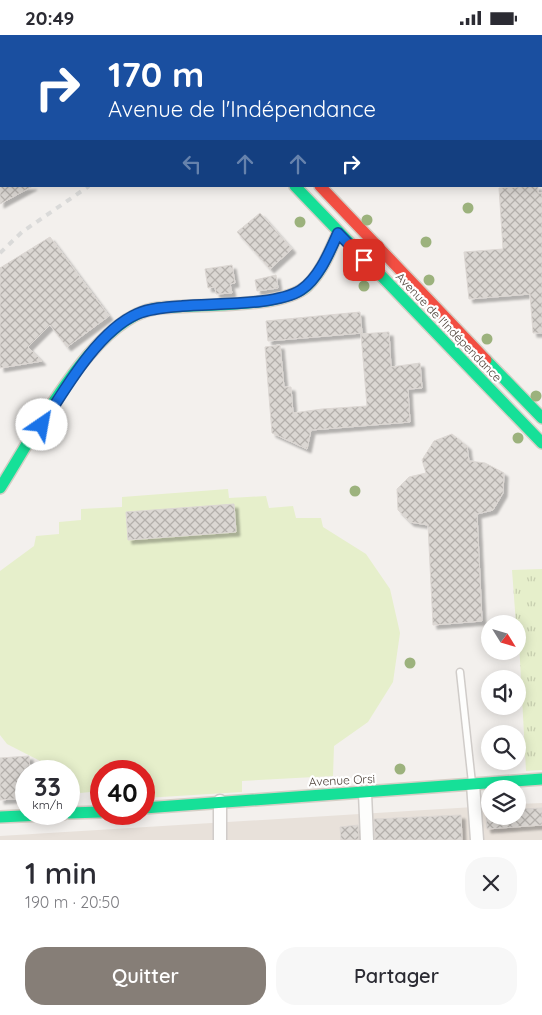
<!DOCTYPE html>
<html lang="fr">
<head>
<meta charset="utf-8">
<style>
  :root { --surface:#fff; --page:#f7f7f7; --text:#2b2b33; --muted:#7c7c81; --accent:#867e77 }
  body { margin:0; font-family:Quicksand,sans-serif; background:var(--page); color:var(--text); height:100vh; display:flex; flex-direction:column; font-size:19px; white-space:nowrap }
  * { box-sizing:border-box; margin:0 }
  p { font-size:16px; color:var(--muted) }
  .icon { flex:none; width:28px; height:28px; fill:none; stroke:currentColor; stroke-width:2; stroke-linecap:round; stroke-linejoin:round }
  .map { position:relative; height:805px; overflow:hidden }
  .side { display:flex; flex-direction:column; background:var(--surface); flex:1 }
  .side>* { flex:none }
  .banner { position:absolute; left:0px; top:0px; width:542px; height:152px; box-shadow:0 2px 12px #0003; background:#1a4fa0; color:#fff; overflow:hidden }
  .needle { width:32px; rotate:127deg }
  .fabs { position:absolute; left:481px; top:580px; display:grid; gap:10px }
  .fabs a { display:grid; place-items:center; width:45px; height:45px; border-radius:50%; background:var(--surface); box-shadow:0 2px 12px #0003; font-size:25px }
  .speed { position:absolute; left:15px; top:725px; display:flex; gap:10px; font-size:25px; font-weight:700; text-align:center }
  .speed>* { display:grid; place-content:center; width:65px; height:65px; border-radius:50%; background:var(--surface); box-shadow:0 2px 12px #0003; line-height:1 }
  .speed small { font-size:12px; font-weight:400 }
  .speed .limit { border:8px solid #d22; background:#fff; color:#111 }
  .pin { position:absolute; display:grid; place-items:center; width:42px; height:42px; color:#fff; margin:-21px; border-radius:10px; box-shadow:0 2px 8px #0006 }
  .me { position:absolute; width:55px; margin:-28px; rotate:33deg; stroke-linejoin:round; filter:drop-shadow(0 0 4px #0008) }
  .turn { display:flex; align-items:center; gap:18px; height:105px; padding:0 25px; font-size:22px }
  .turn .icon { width:65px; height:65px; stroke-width:2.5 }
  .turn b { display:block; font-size:35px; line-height:42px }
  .lanes { display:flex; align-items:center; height:48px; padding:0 25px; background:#0003; justify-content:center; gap:25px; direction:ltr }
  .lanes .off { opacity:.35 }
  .round { display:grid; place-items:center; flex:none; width:52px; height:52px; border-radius:20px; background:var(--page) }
  .summary { display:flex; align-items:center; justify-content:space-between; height:85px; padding:0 25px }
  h1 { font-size:30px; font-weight:600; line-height:38px }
  .action { display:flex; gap:10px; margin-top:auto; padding:10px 25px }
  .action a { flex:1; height:58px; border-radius:20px; background:var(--accent); color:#fff; font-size:20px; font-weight:600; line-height:58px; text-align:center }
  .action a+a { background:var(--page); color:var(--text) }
  .status { display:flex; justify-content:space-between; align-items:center; height:35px; padding:0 25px; background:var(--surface); direction:ltr }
  .status svg { height:14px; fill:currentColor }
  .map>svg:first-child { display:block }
  .residential { fill:#e8e1da }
  .green { fill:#e6efcb }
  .park { fill:url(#park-tufts) }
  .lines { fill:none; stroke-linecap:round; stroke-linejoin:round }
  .stream { stroke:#bae6f5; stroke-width:4.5 }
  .building { fill:url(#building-cross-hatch); stroke:#dcd7d3; filter:url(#shadow) }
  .lane-casing { stroke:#d0ccc9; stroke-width:9 }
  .street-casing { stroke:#d0ccc9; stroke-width:15 }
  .fast-casing { stroke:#d5cec5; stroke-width:14 }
  .jam-casing { stroke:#d5cec5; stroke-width:14 }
  .lane { stroke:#fdfdfc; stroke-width:6 }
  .street { stroke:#fdfdfc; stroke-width:12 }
  .fast { stroke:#16e098; stroke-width:11 }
  .jam { stroke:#f24e42; stroke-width:11 }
  .rail { stroke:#dadad9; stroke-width:4; stroke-dasharray:6 6; stroke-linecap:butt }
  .tree { fill:#9cb27d }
  .route-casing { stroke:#114b97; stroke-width:12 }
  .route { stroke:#1a73e8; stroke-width:9 }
  .labels { text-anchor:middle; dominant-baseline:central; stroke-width:4.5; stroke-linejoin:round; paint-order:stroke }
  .street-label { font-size:12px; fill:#4c4037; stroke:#fff }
</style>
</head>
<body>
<div class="status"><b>20:49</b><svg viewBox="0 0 49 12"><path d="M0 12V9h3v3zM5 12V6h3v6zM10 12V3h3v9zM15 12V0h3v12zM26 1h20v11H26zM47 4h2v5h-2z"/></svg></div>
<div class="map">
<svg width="542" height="805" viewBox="0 0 542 805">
  <defs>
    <pattern id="park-tufts" width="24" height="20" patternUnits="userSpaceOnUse" patternTransform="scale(1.25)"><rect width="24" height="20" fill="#e6efcb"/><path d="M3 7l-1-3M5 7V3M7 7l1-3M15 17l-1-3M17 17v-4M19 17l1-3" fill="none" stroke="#c7ceaf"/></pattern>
    <pattern id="building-cross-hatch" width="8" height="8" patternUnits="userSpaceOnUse" patternTransform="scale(1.25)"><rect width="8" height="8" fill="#dbd7d3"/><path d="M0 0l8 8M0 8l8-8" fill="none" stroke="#b4b0ac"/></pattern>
    <filter id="shadow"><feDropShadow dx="4" dy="4" stdDeviation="1" flood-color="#0004"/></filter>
  </defs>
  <rect width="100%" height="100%" fill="#f3f0ed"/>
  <!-- residential -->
  <path class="residential" d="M207 0H337L208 1Z
    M542 768V805H0V801L490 771V781H518V769Z"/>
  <!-- green -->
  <path class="green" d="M228 454 229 463 266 461 269 473 293 471 296 483H321L323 492 366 519 390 554 400 598 393 647 368 687 334 711 333 741 242 746V757L145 763 144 736H101V756L69 759V736H48V730L7 709 0 700V536L34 511 36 501 59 499V487L81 485V474L122 472V462Z"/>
  <!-- park -->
  <path class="park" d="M542 534V735L526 736 518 589H516L512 535Z"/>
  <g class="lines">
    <!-- stream -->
    <path class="stream" d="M0 12H1"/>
  </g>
  <!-- building -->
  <path class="building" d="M0 151H33L0 169Z
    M538 151V158H542V298H533L530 259 469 264 464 217 503 214 499 153Z
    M260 178 292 214 270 234 237 197Z
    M50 202 109 281 67 312 50 290 28 312 42 326 0 333V233Z
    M232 230 235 248 230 249 232 258 216 259 215 252 208 253 205 234Z
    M276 240 278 253 257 256 255 245Z
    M360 277 362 298 268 306 266 286Z
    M389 297 391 332 420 328 422 353 408 354 410 387 311 395 307 414 272 398 265 312 280 310 284 352H291L293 378 322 374 367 371 361 299Z
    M452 399 467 411 469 426 485 428 504 438 503 458 493 475 477 479 482 586 433 590 428 490 410 487 398 475 397 454 409 442 426 438 422 425 434 406Z
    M234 469 236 497 128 505 126 477Z
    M29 721 30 736H26V763L0 765V723Z
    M542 773V790L487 794 486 781H518V774Z
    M461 780 462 805H375L374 784Z
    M358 790 359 805H341L340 792Z"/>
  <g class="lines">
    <defs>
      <path id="lane" d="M460 637 472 748"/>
      <path id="street" d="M127 0 128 1
        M0 36H1
        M473 749 477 805
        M365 758 367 805
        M220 766V805"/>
      <path id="fast" d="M152 0 153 1
        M177 0 178 1
        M295 151 542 408
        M486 325 542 383
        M0 453C32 403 93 285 153 274 191 268 281 275 307 251 322 237 330 216 338 198
        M144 773 542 744
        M69 778 101 777
        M0 782 63 779"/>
      <path id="jam" d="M320 151 486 325"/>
    </defs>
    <!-- lane casing -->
    <use href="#lane" class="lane-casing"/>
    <!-- street casing -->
    <use href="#street" class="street-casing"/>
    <!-- fast casing -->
    <use href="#fast" class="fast-casing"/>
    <!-- jam casing -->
    <use href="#jam" class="jam-casing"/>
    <!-- lane -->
    <use href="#lane" class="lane"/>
    <!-- street -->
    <use href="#street" class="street"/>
    <!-- fast -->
    <use href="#fast" class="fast"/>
    <!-- jam -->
    <use href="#jam" class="jam"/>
    <!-- rail -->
    <path class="rail" d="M359 1 362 0
      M0 218 22 197 89 151"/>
  </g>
  <!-- trees -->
  <g class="tree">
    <circle cx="468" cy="173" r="5.5"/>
    <circle cx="367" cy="185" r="5.5"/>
    <circle cx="300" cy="187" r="5.5"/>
    <circle cx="426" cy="207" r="5.5"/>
    <circle cx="429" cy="245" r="5.5"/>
    <circle cx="364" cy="251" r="5.5"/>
    <circle cx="487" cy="304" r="5.5"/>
    <circle cx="536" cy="361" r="5.5"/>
    <circle cx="518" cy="403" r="5.5"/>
    <circle cx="355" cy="456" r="5.5"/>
    <circle cx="410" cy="628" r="5.5"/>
    <circle cx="400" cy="734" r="5.5"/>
  </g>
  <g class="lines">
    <defs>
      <path id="route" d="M42 390C65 354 98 296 137 279 150 273 168 272 182 271 214 268 276 271 301 255 319 243 330 216 338 198L364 225"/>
    </defs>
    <!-- route casing -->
    <use href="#route" class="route-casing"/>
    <!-- route -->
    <use href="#route" class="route"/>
  </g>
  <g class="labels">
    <!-- street labels -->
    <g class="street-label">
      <text transform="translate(449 292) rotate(46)">Avenue de l'Indépendance</text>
      <text transform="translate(342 745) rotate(-3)">Avenue Orsi</text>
    </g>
  </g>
</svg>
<div class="fabs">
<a><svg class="needle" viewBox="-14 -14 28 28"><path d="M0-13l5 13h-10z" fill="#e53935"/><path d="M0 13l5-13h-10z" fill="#7c7c81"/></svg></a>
<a><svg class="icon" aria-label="sound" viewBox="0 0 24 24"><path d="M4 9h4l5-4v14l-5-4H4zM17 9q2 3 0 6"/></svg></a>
<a><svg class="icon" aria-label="search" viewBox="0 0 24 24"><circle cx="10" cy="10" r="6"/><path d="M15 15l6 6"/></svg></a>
<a><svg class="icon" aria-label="layers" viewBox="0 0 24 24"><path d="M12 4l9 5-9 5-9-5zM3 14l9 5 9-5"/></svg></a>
</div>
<div class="speed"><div>33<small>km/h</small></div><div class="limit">40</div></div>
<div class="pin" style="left:364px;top:225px;background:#d93025"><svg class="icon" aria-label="arrive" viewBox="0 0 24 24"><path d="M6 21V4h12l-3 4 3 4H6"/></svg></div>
<svg class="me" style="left:42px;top:390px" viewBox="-20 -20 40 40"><circle r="19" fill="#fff"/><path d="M0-13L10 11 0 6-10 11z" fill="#1a73e8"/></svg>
<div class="banner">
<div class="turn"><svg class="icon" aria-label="right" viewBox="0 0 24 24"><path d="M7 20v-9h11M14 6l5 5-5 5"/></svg><div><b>170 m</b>Avenue de l'Indépendance</div></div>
<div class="lanes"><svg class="icon off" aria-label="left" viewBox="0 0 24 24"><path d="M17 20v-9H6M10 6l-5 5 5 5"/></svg><svg class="icon off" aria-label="ahead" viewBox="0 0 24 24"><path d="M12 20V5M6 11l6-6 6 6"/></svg><svg class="icon off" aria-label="ahead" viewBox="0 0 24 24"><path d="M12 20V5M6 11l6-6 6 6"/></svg><svg class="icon" aria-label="right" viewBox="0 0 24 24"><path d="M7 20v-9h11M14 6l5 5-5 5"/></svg></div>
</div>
</div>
<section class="side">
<div class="summary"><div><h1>1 min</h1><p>190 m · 20:50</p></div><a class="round"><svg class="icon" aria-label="close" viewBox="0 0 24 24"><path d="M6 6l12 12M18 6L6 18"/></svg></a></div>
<div class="action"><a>Quitter</a><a>Partager</a></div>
</section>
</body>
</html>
